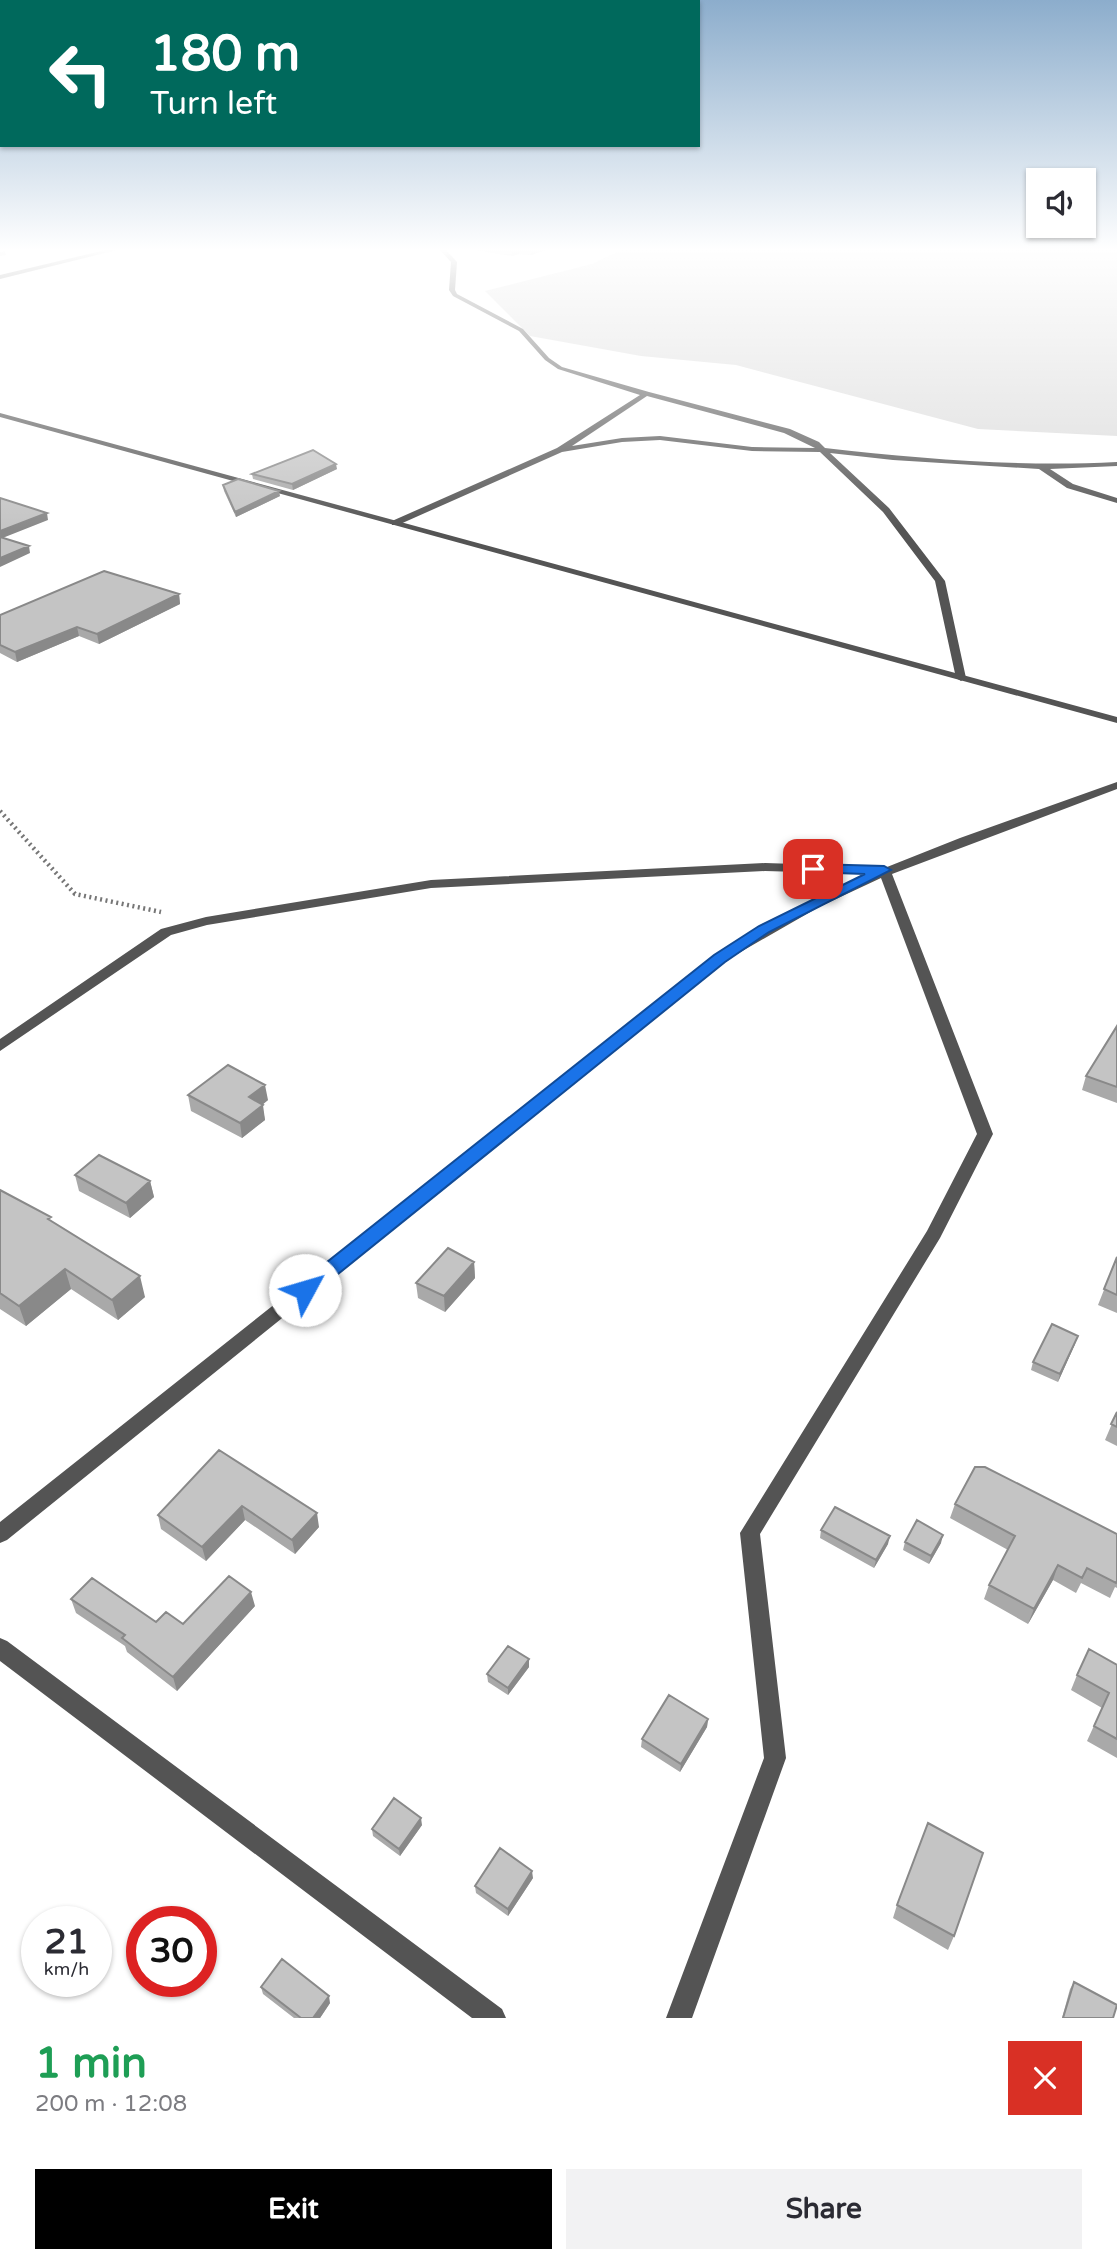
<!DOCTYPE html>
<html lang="en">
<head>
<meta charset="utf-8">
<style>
  :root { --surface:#fff; --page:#f2f2f3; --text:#2b2b33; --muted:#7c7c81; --accent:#000 }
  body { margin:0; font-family:"Varela Round",sans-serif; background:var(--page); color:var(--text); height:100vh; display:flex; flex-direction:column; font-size:26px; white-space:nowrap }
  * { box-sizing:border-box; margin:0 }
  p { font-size:23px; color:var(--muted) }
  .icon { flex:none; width:38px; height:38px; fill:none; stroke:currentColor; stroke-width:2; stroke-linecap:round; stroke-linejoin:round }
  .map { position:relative; height:2018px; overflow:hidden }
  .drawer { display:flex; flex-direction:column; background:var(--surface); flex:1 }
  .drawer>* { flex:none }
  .hud { position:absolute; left:0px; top:0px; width:700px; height:147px; box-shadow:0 2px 5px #0004; background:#00695c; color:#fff; overflow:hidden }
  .tools { position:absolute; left:1026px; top:168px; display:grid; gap:14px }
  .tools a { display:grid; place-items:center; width:70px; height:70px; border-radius:0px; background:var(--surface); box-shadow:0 2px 5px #0004; font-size:35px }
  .speed { position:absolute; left:21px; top:1906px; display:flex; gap:14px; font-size:35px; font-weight:700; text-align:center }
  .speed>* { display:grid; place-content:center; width:91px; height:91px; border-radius:50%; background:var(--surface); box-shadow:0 2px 5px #0004; line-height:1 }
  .speed small { font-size:18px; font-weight:400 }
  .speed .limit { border:10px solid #d22; background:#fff; color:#111 }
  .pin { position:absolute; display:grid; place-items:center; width:60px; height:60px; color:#fff; margin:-30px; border-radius:14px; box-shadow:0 4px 10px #0006 }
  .me { position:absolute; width:77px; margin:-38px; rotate:51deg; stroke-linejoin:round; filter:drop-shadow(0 0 5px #0008) }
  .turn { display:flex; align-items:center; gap:24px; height:147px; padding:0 35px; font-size:32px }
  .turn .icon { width:91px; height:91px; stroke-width:2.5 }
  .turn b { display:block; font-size:49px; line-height:60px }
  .round { display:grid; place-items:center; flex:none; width:74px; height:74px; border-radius:0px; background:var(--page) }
  .summary { display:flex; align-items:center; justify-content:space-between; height:119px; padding:0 35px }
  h1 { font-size:42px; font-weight:800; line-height:52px; color:#1e9e55 }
  .cta { display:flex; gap:14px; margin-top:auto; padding:14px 35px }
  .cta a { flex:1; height:80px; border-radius:0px; background:var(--accent); color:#fff; font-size:28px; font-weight:800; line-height:80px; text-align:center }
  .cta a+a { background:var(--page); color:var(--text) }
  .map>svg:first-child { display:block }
  .green { fill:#dbdbdb }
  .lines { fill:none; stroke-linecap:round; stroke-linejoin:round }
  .path { stroke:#767676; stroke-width:4.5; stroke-dasharray:2 3.5; stroke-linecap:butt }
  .minor { fill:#545454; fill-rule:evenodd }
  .tertiary { fill:#545454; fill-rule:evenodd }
  .wall { fill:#a9a9a9 }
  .shaded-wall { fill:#898989 }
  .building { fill:#c4c4c4; stroke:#898989; stroke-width:2 }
  .route { fill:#1a73e8; stroke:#114b97; stroke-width:2 }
</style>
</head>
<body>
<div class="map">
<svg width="1117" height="2018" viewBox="0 0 1117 2018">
  <rect width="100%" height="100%" fill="#fff"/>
  <!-- green -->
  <path class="green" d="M625 248H1117V436L978 429 736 365 641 356 530 336 485 291 592 264Z"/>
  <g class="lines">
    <!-- path -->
    <path class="path" d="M0 811 75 894 161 912"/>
    <!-- minor -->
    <path class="minor" d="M114 248H125L0 279V275Z
      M438 248H444L457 262 455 290 457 294 523 329 549 358 562 367 649 392 790 429 819 442 825 448C922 459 1019 467 1117 462V466L1050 469 1073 484 1117 498V503L1067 488 1039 469 893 460 830 453 889 508 945 581 966 678 961 681 956 678 935 581 883 512 820 452 752 451 660 440 622 442 562 452 398 525H392V521L557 448 640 395 558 369 545 360 519 331 453 296 449 290 451 262ZM647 396 784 433 815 448 752 447 660 436 622 438 572 446Z
      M1117 782V789L892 874 993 1134 940 1238 760 1534 786 1758 692 2018H666L764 1758 740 1533 927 1231 977 1134 881 878 819 907 725 961 7 1540 0 1543V1522L715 955 810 902 871 874 765 871 431 888 207 925 171 935 0 1051V1039L161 929 206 917 431 880 765 863 887 867 960 838Z
      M0 1638 7 1641 502 2009 506 2018H472L0 1661Z"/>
    <!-- tertiary -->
    <path class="tertiary" d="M0 413 1117 717V723L0 417Z"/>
  </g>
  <!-- wall -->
  <path class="wall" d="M462 248H552L531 255 519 254 512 256Z
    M337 469 293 490 253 479 252 474Z
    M223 485 280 496 236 517 224 491Z
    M179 594 180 604 99 644 79 636 17 662 0 653V615Z
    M1117 1026V1103L1082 1090 1086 1076Z
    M188 1095 268 1100 262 1105 265 1120 242 1138 191 1111Z
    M75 1175 150 1181 154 1197 130 1218 79 1191Z
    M0 1190 52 1222 145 1297 118 1320 71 1289 26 1326 0 1309Z
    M1117 1257V1313L1098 1305Z
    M474 1262 475 1278 445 1312 418 1298 416 1283Z
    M1075 1344 1058 1382 1031 1370 1033 1362Z
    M1117 1412V1446L1105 1440Z
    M219 1450 319 1527 295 1554 245 1520 206 1561 161 1529 158 1515Z
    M955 1504 1117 1534V1588L1115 1587 1110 1598 1081 1583 1076 1593 1053 1580 1028 1624 984 1599 989 1585 1008 1550 950 1518Z
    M821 1530 888 1544 874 1568 820 1538Z
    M905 1542 941 1543 929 1564 903 1550Z
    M71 1599 156 1622 183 1624 255 1606 177 1691 127 1652 125 1646 76 1613Z
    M529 1659V1667L508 1695 488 1682 487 1674Z
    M1117 1665V1758L1087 1741 1102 1708 1071 1690 1077 1675Z
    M708 1719 707 1727 680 1772 641 1747 642 1739Z
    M422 1825 400 1856 373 1836 372 1829Z
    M533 1878 508 1916 476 1893 475 1886Z
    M897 1905 954 1936 948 1950 893 1918Z
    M1074 1982 1113 2018H1062L1070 1989Z
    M261 1987 330 2003 320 2018H294L263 1994Z"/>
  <!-- shaded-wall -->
  <path class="shaded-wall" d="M539 248H552L531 255V251Z
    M519 249V254L512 256V252Z
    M5 251 6 255 0 256V252Z
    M336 464 337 469 293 490 292 484Z
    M279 491 280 496 236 517 235 512Z
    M47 513 48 520 0 539V531Z
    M29 546 30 553 0 567V558Z
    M179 594 180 604 99 644 97 634Z
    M77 627 79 636 17 662 15 652Z
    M265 1085 268 1100 252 1113 249 1097Z
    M263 1105 265 1120 242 1138 240 1123Z
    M150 1181 154 1197 130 1218 126 1203Z
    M474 1262 475 1278 445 1312 444 1296Z
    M65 1269 71 1289 26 1326 19 1306Z
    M140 1276 145 1297 118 1320 112 1300Z
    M1078 1336 1075 1344 1058 1382 1060 1374Z
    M242 1506 245 1520 206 1561 202 1547Z
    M317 1513 319 1527 295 1554 292 1540Z
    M943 1535 941 1543 929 1564 931 1556Z
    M890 1536 888 1544 874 1568 876 1560Z
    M1058 1565 1053 1580 1028 1624 1034 1609Z
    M251 1592 255 1606 177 1691 173 1677Z
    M529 1659V1667L508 1695V1688Z
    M708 1719 707 1727 680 1772 681 1764Z
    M421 1818 422 1825 400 1856 399 1849Z
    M532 1871 533 1878 508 1916V1909Z
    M329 1996 330 2003 320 2018H313Z"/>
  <!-- building -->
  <path class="building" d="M488 248H539L531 251 519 249 512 252Z
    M313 450 336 464 292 484 252 474Z
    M238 479 279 491 235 512 223 485Z
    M0 498 47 513 0 531Z
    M0 537 29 546 0 558Z
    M104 571 179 594 97 634 77 627 15 652 0 645V615Z
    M1117 1026V1087L1086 1076Z
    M228 1065 265 1085 249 1097 263 1105 240 1123 188 1095Z
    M99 1155 150 1181 126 1203 75 1175Z
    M0 1190 51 1217 48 1219 140 1276 112 1300 65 1269 19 1306 0 1293Z
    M448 1248 474 1262 444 1296 416 1283Z
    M1117 1257V1295L1104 1289Z
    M1052 1324 1078 1336 1060 1374 1033 1362Z
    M1117 1412V1427L1111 1424Z
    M219 1450 317 1513 292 1540 242 1506 202 1547 158 1515Z
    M975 1467H985L1117 1534V1581L1116 1583 1087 1568 1082 1578 1058 1565 1034 1609 989 1585 1015 1536 955 1504Z
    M835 1507 890 1536 876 1560 821 1530Z
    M917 1520 943 1535 931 1556 905 1542Z
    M229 1576 251 1592 173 1677 122 1638 125 1635 71 1599 92 1578 156 1622 166 1612 183 1624Z
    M508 1646 529 1659 508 1688 487 1674Z
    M1089 1649 1117 1665V1739L1094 1726 1109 1693 1077 1675Z
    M669 1695 708 1719 681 1764 642 1739Z
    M394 1798 421 1818 399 1849 372 1829Z
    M928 1823 983 1853 954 1936 897 1905Z
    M500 1848 532 1871 508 1909 475 1886Z
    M282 1959 329 1996 313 2018H301L261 1987Z
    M1074 1982 1117 2005 1113 2018H1063Z"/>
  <!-- sky -->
  <linearGradient id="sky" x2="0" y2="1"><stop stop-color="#8cadcc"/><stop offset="0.47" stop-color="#fff"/><stop offset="1" stop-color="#fff" stop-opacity="0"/></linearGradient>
  <rect width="1117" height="531" fill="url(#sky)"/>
  <!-- route -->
  <path class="route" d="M813 864 884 866 891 870 769 932 725 962 312 1295 305 1298 298 1295 295 1290 298 1285 714 955 759 926 865 874 808 872V866Z"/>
</svg>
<div class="tools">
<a><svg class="icon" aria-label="sound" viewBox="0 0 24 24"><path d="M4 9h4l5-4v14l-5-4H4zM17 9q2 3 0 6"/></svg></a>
</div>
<div class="speed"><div>21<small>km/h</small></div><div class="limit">30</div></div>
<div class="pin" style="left:813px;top:869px;background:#d93025"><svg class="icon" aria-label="arrive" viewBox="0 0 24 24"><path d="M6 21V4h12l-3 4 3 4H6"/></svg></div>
<svg class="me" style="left:305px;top:1290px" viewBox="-20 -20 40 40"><circle r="19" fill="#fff"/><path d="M0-13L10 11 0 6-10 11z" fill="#1a73e8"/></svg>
<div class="hud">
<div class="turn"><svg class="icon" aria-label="left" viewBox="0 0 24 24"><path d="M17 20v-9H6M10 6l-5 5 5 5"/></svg><div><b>180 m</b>Turn left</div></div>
</div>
</div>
<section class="drawer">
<div class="summary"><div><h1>1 min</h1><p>200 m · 12:08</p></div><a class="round" style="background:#d93025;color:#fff"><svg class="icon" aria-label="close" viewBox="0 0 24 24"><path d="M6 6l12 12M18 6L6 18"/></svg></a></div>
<div class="cta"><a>Exit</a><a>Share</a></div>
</section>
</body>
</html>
